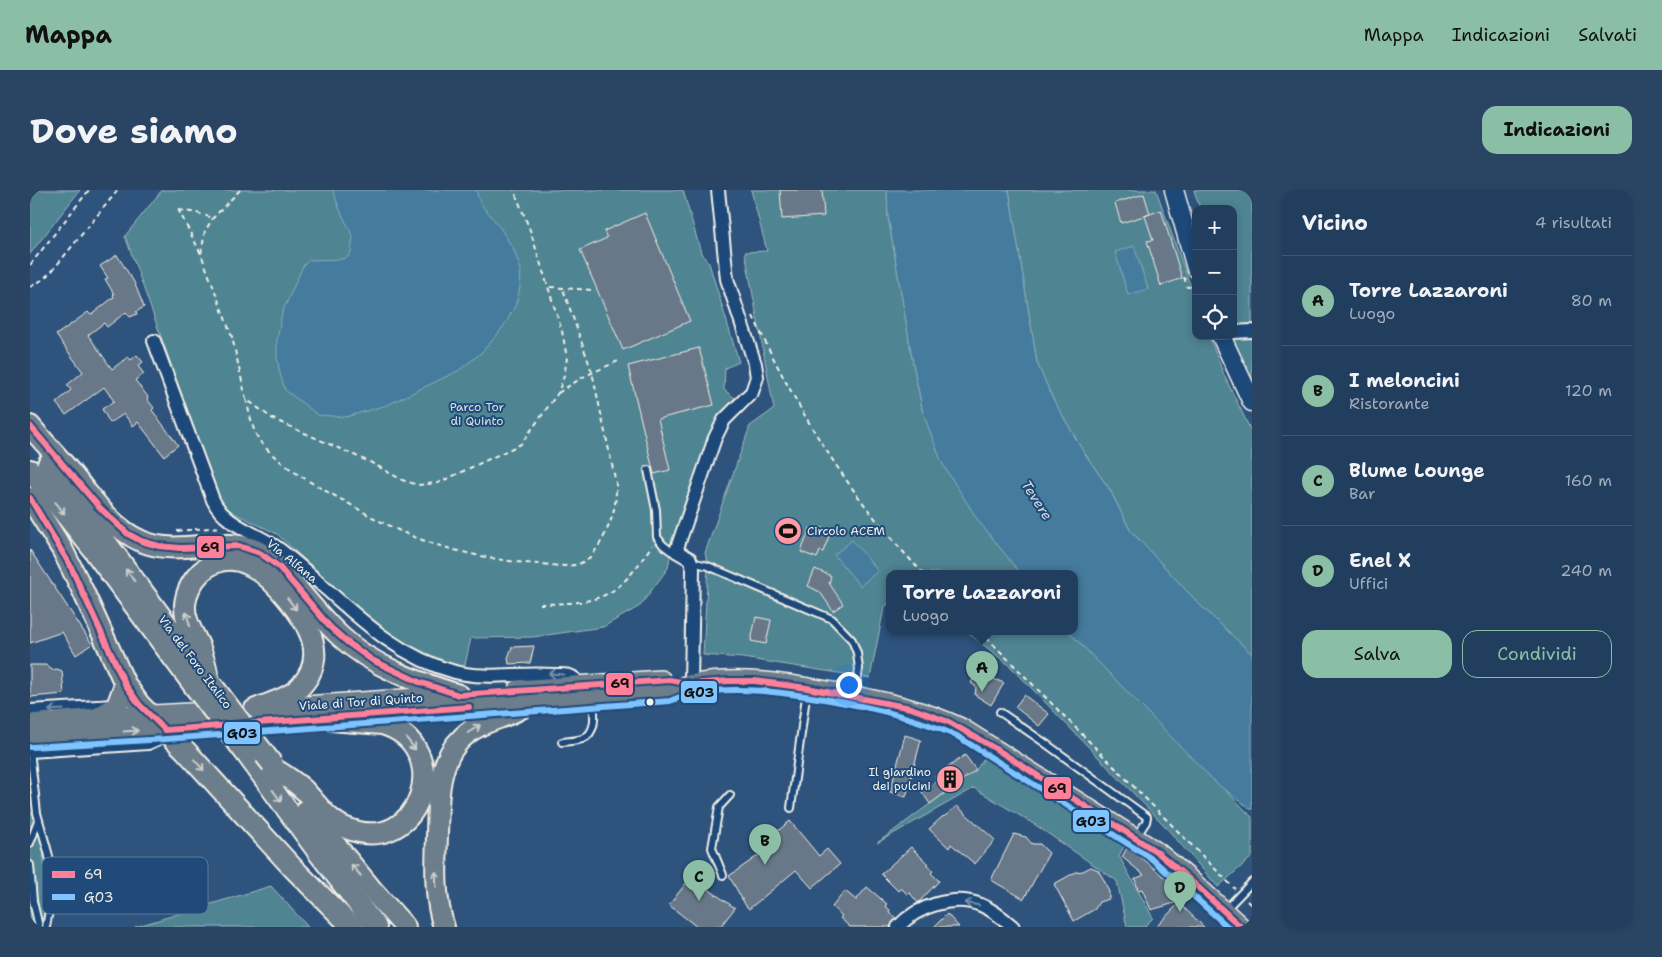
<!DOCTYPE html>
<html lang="it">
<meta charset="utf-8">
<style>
body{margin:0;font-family:"Shantell Sans",sans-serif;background:#2a4564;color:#f1f3f6}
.controls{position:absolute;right:15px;top:15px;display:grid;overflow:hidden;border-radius:10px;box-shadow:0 2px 8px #0003}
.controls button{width:45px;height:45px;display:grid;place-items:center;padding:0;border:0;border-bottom:1px solid #3f5773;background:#223e5e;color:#f1f3f6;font:25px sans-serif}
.you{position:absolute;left:818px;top:494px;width:18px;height:18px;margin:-12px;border:4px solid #fff;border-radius:50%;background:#1a73e8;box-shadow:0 0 0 8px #1a73e833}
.badge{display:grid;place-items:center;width:32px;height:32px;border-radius:50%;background:#8abfa5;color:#111;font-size:16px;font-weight:700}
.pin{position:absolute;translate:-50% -41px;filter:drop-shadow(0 1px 2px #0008)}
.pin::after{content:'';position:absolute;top:26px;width:18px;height:15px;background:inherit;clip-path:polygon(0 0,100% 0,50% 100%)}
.popup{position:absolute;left:856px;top:380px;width:192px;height:65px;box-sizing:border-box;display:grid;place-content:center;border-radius:10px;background:#223e5e;filter:drop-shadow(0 1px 4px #0005);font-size:16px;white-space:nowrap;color:#a2aebc}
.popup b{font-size:19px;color:#f1f3f6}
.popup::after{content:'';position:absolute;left:50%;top:100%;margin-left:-10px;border:10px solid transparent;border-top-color:#223e5e}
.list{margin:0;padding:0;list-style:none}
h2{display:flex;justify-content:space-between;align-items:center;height:65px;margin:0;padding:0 20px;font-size:21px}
h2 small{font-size:16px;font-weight:400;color:#a2aebc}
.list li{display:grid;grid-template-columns:32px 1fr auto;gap:15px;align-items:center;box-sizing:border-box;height:90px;padding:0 20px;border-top:1px solid #3f5773}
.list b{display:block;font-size:19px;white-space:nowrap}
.list p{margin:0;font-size:16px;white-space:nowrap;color:#a2aebc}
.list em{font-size:16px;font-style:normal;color:#a2aebc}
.actions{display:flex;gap:10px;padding:15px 20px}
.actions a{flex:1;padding:11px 0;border:1px solid #8abfa5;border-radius:15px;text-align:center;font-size:18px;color:#8abfa5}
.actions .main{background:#8abfa5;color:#111}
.icon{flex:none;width:28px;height:28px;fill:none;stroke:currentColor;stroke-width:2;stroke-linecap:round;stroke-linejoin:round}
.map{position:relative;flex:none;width:1222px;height:737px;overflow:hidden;border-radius:15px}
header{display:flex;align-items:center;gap:30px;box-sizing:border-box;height:70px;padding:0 25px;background:#8abfa5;color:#111}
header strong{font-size:24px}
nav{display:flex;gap:28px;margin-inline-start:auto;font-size:18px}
.intro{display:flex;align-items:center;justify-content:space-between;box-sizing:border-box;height:120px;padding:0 30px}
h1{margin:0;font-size:35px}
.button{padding:12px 22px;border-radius:15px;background:#8abfa5;color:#111;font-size:18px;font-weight:700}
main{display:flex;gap:30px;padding:0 30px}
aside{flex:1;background:#223e5e;border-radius:15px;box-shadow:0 2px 8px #0003}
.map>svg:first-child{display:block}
</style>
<header>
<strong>Mappa</strong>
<nav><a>Mappa</a><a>Indicazioni</a><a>Salvati</a></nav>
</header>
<div class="intro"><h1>Dove siamo</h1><a class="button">Indicazioni</a></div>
<main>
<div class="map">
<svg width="1222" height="737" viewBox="0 0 1222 737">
<rect width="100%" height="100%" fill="#2e537d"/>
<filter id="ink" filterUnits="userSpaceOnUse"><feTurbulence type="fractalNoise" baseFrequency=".02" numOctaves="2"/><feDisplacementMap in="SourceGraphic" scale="10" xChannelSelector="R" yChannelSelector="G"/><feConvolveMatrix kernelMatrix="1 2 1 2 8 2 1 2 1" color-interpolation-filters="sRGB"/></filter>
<g filter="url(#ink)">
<g fill="#4f8492" stroke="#a2babd">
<polygon points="0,0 50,0 0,64"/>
<polygon points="132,0 653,0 671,63 679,73 709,172 695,178 694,200 705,208 690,225 677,247 667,284 641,361 638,378 610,416 573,437 503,447 441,448 434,479 396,463 367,448 320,412 247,344 200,321 191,314 95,46"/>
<polygon points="721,0 857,0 858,26 883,173 893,223 995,383 860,383 859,413 854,418 840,488 713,468 673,465 678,376 675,363 720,236 744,219 715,62 737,61"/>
<polygon points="979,0 1126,0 1166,111 1166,146 1179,146 1194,185 1222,243 1222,464 1169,414 1100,340 1080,300 1053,261 1023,209 1007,173"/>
<polygon points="1164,0 1222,0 1222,197 1198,148 1203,146 1203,19 1170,19"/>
<polygon points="936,441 1038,441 1222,627 1222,667 1188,697 1133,634 980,476"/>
<polygon points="956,565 1094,656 1089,666 1123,728 1114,737 1097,737 1087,691 1007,636 944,598 847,653 946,580"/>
<polygon points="0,623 11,624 18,737 0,737"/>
<polygon points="241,696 278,737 105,737"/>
</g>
<g fill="#447c9e" stroke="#8aabbc">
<polygon points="303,0 446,0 450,13 469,36 484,60 491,80 490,97 486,114 477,131 467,145 450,164 428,181 357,215 316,227 288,225 255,200 250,184 247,167 247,149 252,123 273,76 279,70 313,69 319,66 321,62 323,47 309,18"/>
<polygon points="857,0 979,0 1007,173 1023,209 1053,261 1080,300 1100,340 1169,414 1222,464 1222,620 1187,594 1038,441 1044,441 1044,383 990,383 947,329 912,273 893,223 883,173 858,26"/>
<polygon points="1104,56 1118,99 1098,105 1085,62"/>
<polygon points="822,350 848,381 830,396 804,365"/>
</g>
<g fill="#687888" stroke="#f4f1e8">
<polygon points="750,0 792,0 794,26 752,29"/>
<polygon points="1114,4 1120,24 1091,33 1085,13"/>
<polygon points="1131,20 1152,88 1131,96 1117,51 1123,50 1115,26"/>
<polygon points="615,23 660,131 593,160 550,60 577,48 574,41"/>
<polygon points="87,65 104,92 114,117 106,122 107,124 100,127 96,122 77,137 74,133 58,145 82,179 98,167 101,170 107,165 113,172 108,176 114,184 105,190 118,207 117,209 124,218 122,220 148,255 134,266 108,232 103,236 94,224 80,233 72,219 84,211 74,197 36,225 26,213 41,200 37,195 53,182 26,145 58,122 61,125 84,107 83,105 84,104 75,89 78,88 70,76"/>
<polygon points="669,158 684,215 628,229 640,280 624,284 598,176"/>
<polygon points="789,337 801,341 793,362 790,361 787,368 771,362 780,338 788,341"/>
<polygon points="0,360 62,454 46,465 32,442 0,453"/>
<polygon points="785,379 801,386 799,393 813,414 803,421 790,402 778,396"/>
<polygon points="726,427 741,430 736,454 721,451"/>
<polygon points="504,456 500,473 479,474 478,468 482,457"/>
<polygon points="0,475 16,475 22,480 27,479 32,481 34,504 0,507"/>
<polygon points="946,482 974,493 961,515 945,505 946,497 941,493"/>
<polygon points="994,505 1019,524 1009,536 985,517"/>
<polygon points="875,545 891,550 876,607 860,602"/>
<polygon points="935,565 946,580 900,614 892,602 907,591 905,587"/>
<polygon points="927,616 965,650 945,674 921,654 919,658 899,639 912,627 915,626"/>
<polygon points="760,631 789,666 797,659 810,674 782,698 766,680 719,719 716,716 699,686 742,656 738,649"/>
<polygon points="984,644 996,647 1002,654 1010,654 1019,663 994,709 961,690"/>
<polygon points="881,657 898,674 896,675 903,681 901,683 909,691 888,713 880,703 877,704 871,698 868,701 851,684"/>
<polygon points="1097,658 1117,672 1149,700 1143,707 1148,712 1121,720 1112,699 1108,700 1105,689 1114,685 1092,667"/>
<polygon points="1061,677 1068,680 1074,690 1079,702 1079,709 1069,712 1065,719 1044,731 1024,694 1046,682 1053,681"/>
<polygon points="661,687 705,718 690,737 667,737 639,715"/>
<polygon points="837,697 857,714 855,716 860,720 859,722 866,728 860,737 820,737 810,728 812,726 802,717 815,701 826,710"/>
<polygon points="1149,713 1174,737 1126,737"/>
<polygon points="917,724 929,737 904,737"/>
</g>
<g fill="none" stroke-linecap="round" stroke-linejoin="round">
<g stroke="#f4f1e8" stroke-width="10">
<g id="service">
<polyline points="618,280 626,320 627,347 633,355 641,361 646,361"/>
<polyline points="662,372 678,376 802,429 822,450 827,463 829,479 825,505"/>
<polyline points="970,522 1015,553 1117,627 1116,632 1106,647"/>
<path d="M532,552C539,551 546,551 552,549C568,543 564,522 563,509"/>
<polyline points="0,560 7,623 18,662 23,684 23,699 16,737"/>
<polyline points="761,618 777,499"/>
<polyline points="0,653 8,631"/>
<polyline points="0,675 3,711 9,737"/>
<polyline points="693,685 682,658 689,617 700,605"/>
<polyline points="1195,720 1222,692"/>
</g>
</g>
<g stroke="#f4f1e8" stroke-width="16">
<g id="minor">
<polyline points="1203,142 1222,141"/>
<path d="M124,151L183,310C194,335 227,343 249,359C306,402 352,463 425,482C457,490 491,482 524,485C530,485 537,484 542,487C546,489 548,492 550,495"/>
<polyline points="661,494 663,379 660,369 646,361 685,248 694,230 722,202 727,187 725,174 697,89 688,0"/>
<polyline points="0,521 84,516"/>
<polyline points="0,561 118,553 127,549 135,540"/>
<path d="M868,737C887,716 924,704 951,715C963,720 974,729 983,737"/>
</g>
</g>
<g stroke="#f4f1e8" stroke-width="21">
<g id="secondary">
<polyline points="1144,0 1166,78"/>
<polyline points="1191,146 1222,212"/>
</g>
</g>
<g stroke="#f4f1e8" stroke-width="22">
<g id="primary">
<polyline points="488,500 631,490"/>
<polyline points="232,519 416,506"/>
<polyline points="0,534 68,528 197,521"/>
<path d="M0,548L135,540L639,502C647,499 655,495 664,494C711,486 757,494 803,502C848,510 891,519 931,538L1127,662L1158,688L1211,737"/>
</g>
</g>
<g stroke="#f4f1e8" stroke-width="24">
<g id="trunk">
<path d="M0,236C15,254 31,270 45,288C64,311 82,338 111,351C145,366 183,349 216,357C229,360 239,368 249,377C269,400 287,425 310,446C343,477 387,492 429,505"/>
<polyline points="18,274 170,479"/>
<polyline points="0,280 62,358 165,497"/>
<polyline points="0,308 32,359 53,401 95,494 109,514 155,560 263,678 322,737"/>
<path d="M179,491C177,480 174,469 170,458C164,444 154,431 155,415C156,402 162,391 171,382C203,352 237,383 257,408C279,434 298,466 271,496C259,509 239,513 224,520"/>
<polyline points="68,528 87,516 95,494"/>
<polyline points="218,566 291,666 346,737"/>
<path d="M246,580C256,586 265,592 274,600C287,614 298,631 316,638C392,669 426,555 352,534L287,529"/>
<polyline points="277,620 343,701 375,737"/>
<path d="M414,737C404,707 406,677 407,646C408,614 406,572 432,548C451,529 479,529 499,513"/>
</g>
</g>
<g stroke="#f4f1e8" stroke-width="2" stroke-dasharray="5 4" stroke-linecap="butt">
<polyline points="210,0 183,28 175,41 171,64 202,147 216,209 243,229 344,274 372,290 388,295 408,293 491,254 528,203 534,186 537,168 532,141 500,40 484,0"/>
<polyline points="148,19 171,64"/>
<polyline points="149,20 167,23 183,28"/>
<polyline points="0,75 59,0"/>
<polyline points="1154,87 1157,97 1160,97 1166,111"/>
<polyline points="0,97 12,90 22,81 88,0"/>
<polyline points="520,97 562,100"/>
<path d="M723,126C766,219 821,309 893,383"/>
<polyline points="528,203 553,187 588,171"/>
<path d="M216,209C220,224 222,243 233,255C253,277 281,293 307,307C330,320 353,334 377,344C414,360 470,372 510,374C524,375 542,379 555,371C567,364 580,336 583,323C586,313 586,303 586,293L562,182L533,99"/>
<polyline points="147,341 190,337"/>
<path d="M510,414C572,413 587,409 622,355"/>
<polyline points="950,441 1205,699"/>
<polyline points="1217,711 1222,716"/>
</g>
<use href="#service" stroke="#1f4a7a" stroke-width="6"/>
<use href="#minor" stroke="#1f4a7a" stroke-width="12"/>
<use href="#secondary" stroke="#1f4a7a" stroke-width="18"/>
<use href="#primary" stroke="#6c7d8b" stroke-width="19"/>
<use href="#trunk" stroke="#6c7d8b" stroke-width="20"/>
<g stroke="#f4f1e8" stroke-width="24" stroke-linecap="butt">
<g id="trunk-bridge">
<polyline points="182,495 242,574"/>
<polyline points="165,497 218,566"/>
</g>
</g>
<use href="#trunk-bridge" stroke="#6c7d8b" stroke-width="20"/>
<g stroke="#1f4a7a" stroke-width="10">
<g id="bus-1">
<polyline points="0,236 69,317 98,344 111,351 129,356 150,358 209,356 230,363 249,377 300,437 317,452 342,470 389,492 429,505 640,490 661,494 698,491 725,491 777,498 881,518 919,532 966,559 1127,662 1158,688 1211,737"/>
<polyline points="0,308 40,375 95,494 109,514 135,540"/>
<polyline points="135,540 439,517"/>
</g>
</g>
<g stroke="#1f4a7a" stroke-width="10">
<path id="bus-2" d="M1,557L136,549L640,511C648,508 656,504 665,503C709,496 751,502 794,509C840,517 884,527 927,546L1122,669L1198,737"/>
</g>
<use href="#bus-1" stroke="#ff8098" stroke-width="6"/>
<use href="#bus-2" stroke="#80c4ff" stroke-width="6"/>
</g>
<defs><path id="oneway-shaft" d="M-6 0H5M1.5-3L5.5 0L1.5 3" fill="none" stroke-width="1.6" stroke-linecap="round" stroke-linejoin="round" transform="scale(1.25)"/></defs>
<g stroke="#cbcecc">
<use href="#oneway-shaft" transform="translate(30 318) rotate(52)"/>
<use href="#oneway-shaft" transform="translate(100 385) rotate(-127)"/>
<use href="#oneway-shaft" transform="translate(262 414) rotate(52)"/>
<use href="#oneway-shaft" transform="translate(158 429) rotate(-107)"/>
<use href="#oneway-shaft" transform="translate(444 539) rotate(-32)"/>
<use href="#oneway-shaft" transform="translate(101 541) rotate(-4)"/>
<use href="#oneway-shaft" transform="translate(381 554) rotate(52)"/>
<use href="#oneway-shaft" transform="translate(169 575) rotate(48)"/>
<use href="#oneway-shaft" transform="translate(247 606) rotate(54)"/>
<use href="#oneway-shaft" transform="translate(326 680) rotate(-130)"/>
<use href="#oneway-shaft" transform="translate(406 689) rotate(-92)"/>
</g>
<g stroke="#748da6">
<use href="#oneway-shaft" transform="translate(526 484) rotate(-176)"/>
<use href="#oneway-shaft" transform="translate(26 520) rotate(177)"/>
<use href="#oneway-shaft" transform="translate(942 714) rotate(-169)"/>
</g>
</g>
<defs>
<g id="stadium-disc" transform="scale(1.4375)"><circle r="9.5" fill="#ff9aa2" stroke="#1f4a7a"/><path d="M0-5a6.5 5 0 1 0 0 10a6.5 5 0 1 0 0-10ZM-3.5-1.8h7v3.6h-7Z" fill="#111"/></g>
<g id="building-disc" transform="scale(1.4375)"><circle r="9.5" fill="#ff9aa2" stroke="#1f4a7a"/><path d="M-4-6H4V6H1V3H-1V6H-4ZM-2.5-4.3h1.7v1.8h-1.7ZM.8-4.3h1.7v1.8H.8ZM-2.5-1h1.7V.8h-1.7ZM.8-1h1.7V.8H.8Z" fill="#111"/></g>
</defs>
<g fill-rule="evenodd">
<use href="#stadium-disc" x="758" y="341"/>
<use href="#building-disc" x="920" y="589"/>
</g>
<circle fill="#f4f1e8" stroke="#1f4a7a" stroke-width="2" cx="620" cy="512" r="4.5"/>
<g text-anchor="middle" stroke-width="4" stroke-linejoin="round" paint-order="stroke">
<g font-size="12" fill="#dbe1db" stroke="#1f4a7a">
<text x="447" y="221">Parco Tor<tspan x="447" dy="14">di Quinto</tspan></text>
</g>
<g font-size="12" fill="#f4f1e8" stroke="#1f4a7a" text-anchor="start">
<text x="777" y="345">Circolo ACEM</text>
<text x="901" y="586" text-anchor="end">Il giardino<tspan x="901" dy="14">dei pulcini</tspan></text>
</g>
<g font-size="12" fill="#f4f1e8" stroke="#1f4a7a">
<text transform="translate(262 371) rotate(39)" y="4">Via Alfana</text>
<text transform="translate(165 472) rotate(53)" y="4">Via del Foro Italico</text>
<text transform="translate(331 512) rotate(-4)" y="4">Viale di Tor di Quinto</text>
</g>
<g font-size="14" font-style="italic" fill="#dadfdd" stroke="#1f4a7a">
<text transform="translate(1007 310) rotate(57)" y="5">Tevere</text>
</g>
</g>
<rect x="12" y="667" width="166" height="57" rx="8" fill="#1f4a7a" stroke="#5f7c9b" stroke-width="1"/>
<rect x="22" y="681" width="23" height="7" fill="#ff8098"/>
<rect x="22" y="704" width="23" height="6" fill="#80c4ff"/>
<g font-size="14" fill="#f4f1e8">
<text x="54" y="689">69</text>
<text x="54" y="712">G03</text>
</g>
<g stroke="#1f4a7a" stroke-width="2">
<rect x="166" y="345" width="29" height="24" rx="5" fill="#ff8098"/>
<rect x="575" y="482" width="29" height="24" rx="5" fill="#ff8098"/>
<rect x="650" y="490" width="38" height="24" rx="5" fill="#80c4ff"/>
<rect x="193" y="531" width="38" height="24" rx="5" fill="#80c4ff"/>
<rect x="1013" y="586" width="29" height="24" rx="5" fill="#ff8098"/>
<rect x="1042" y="619" width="38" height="24" rx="5" fill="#80c4ff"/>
</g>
<g font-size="14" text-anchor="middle" font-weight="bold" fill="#111">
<text x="180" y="362">69</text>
<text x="590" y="498">69</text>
<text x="669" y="507">G03</text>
<text x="212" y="548">G03</text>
<text x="1027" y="603">69</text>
<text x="1061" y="636">G03</text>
</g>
</svg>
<div class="controls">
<button>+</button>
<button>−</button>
<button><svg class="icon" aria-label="locate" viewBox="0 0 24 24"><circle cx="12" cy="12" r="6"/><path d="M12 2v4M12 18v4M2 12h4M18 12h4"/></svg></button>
</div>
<div class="you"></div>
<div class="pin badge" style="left:952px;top:502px">A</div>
<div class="popup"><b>Torre Lazzaroni</b>Luogo</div>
<div class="pin badge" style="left:735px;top:675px">B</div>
<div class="pin badge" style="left:669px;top:711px">C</div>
<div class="pin badge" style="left:1150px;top:722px">D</div>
</div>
<aside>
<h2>Vicino<small>4 risultati</small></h2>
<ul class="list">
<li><span class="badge">A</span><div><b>Torre Lazzaroni</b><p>Luogo</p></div><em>80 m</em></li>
<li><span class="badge">B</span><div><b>I meloncini</b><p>Ristorante</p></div><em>120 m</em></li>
<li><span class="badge">C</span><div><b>Blume Lounge</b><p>Bar</p></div><em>160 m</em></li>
<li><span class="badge">D</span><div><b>Enel X</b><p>Uffici</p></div><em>240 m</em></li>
</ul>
<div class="actions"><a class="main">Salva</a><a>Condividi</a></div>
</aside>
</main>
